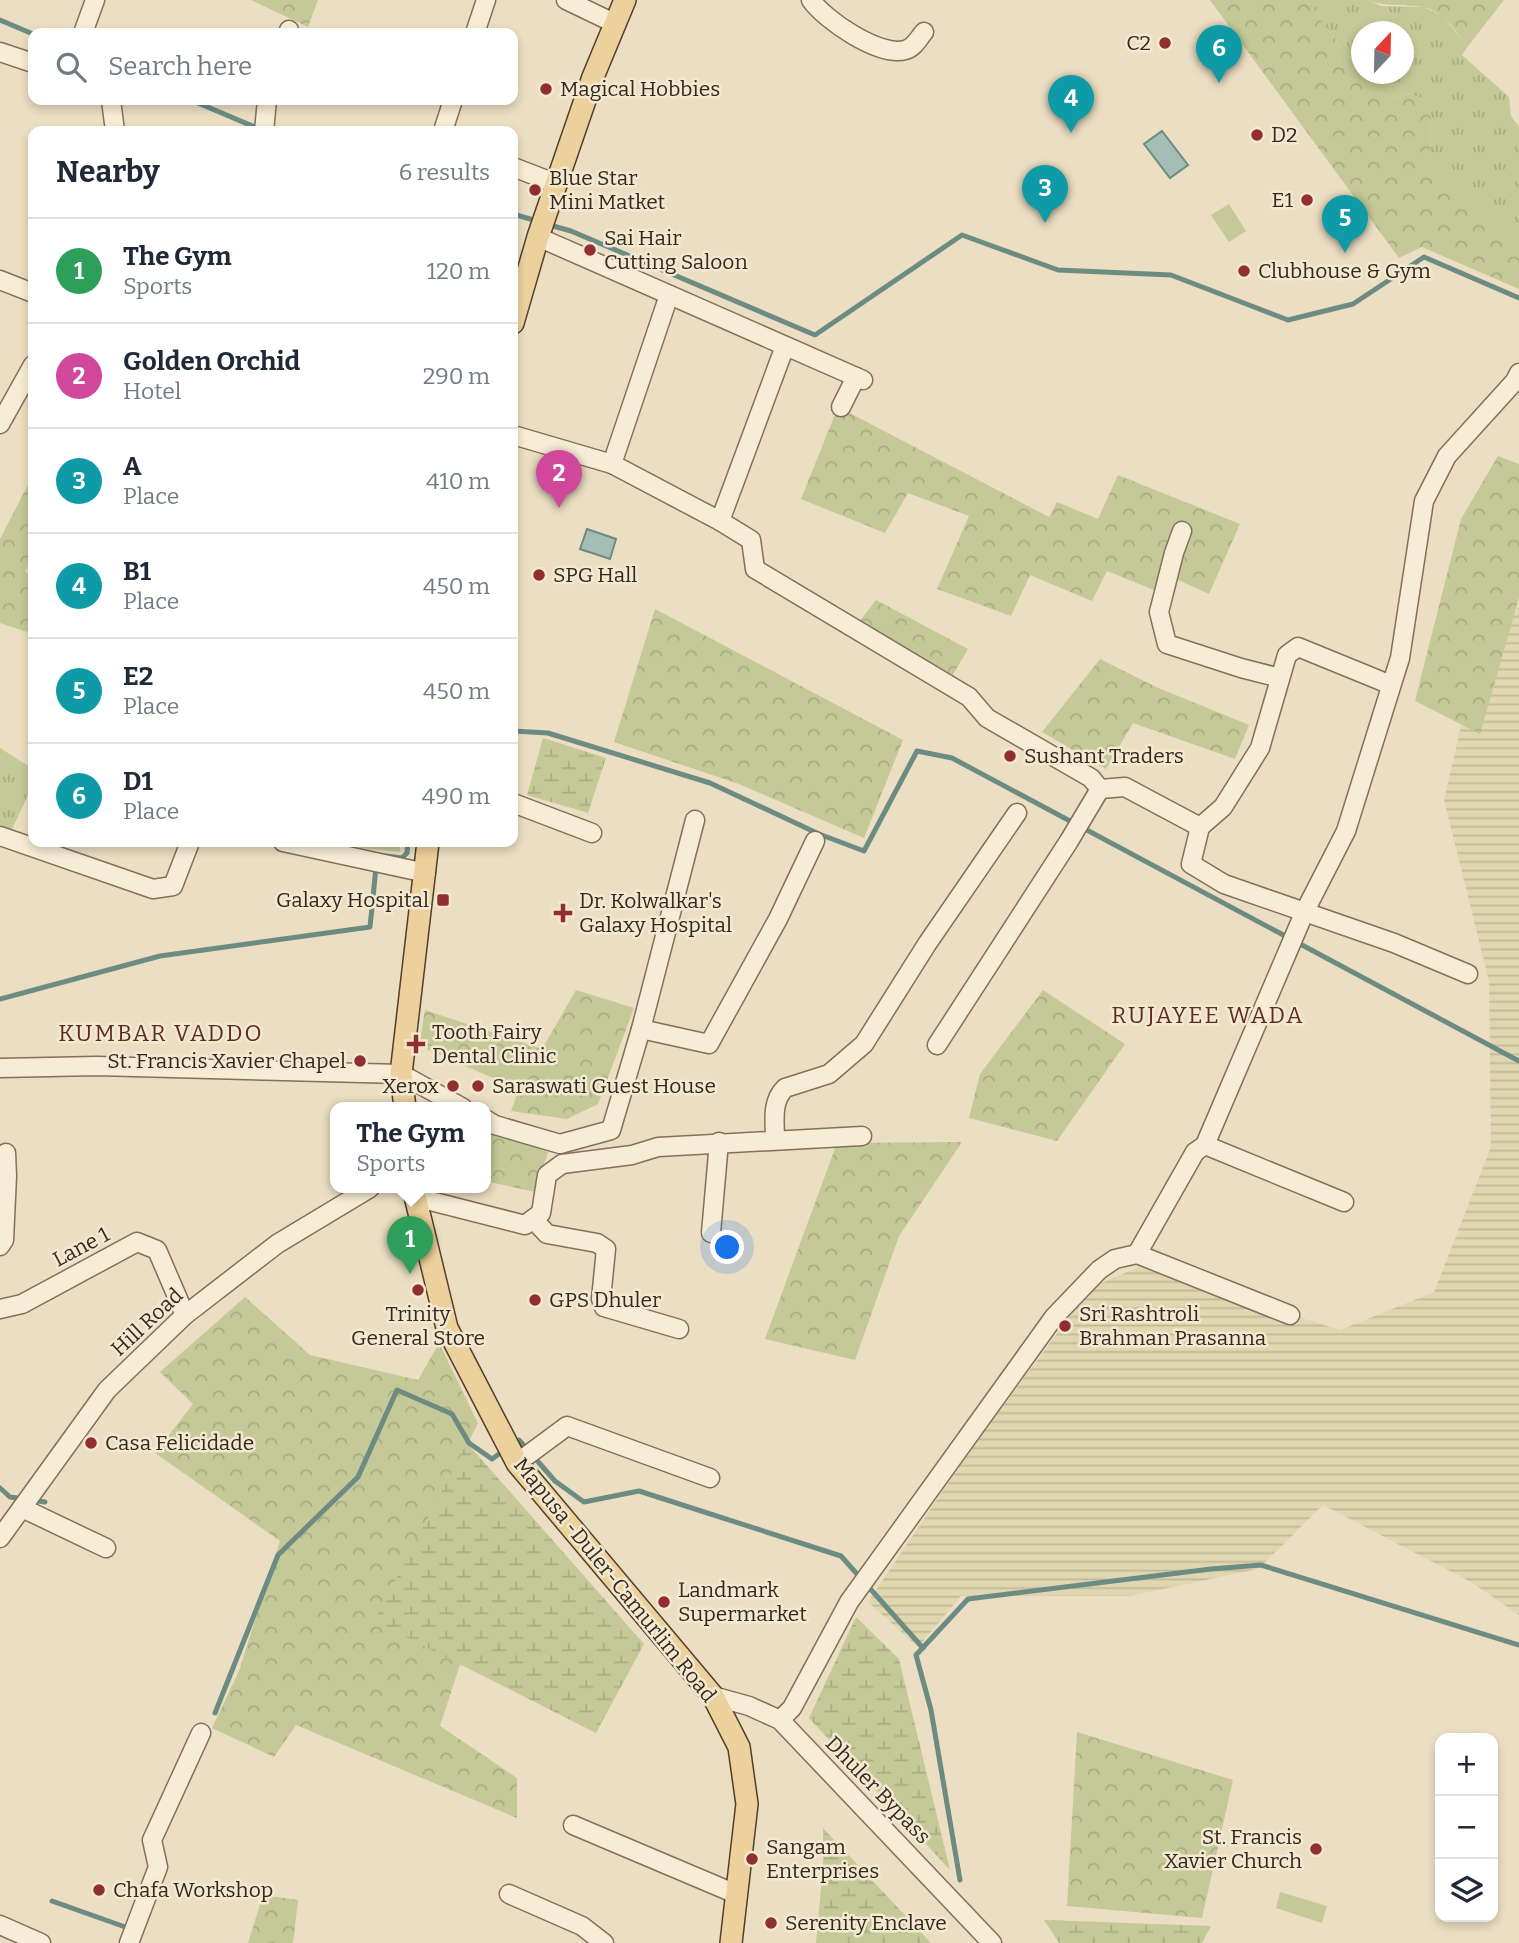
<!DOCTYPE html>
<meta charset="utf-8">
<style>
body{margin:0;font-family:Bitter,serif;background:#f2f2f3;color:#1f2937}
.controls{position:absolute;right:21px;bottom:21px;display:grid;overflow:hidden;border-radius:14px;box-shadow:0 4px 10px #0003}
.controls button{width:63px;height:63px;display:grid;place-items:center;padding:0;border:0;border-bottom:2px solid #e0e1e3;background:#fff;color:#1f2937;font:35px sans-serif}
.compass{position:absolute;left:1351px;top:21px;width:63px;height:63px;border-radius:50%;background:#fff;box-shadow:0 4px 10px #0003;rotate:22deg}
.you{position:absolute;left:728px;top:1248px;width:24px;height:24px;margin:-18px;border:5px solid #fff;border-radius:50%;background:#1a73e8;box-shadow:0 0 0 10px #1a73e833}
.badge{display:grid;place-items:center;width:46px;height:46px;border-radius:50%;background:#0f766e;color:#fff;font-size:23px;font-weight:700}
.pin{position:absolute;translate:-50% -58px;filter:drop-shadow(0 2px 4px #0008)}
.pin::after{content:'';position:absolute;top:37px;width:24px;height:21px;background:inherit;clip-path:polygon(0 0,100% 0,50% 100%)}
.popup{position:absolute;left:330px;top:1102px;width:161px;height:91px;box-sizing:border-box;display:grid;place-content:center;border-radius:14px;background:#fff;filter:drop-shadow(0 2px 5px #0005);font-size:23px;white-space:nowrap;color:#747a83}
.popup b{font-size:26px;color:#1f2937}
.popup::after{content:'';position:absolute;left:50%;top:100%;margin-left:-14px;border:14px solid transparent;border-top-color:#fff}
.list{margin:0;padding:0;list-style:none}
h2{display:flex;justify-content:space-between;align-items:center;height:91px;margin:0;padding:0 28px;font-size:30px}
h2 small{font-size:23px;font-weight:400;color:#747a83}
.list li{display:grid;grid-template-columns:46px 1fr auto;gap:21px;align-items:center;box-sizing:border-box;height:105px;padding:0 28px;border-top:2px solid #e0e1e3}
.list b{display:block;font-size:26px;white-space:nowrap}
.list p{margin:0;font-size:23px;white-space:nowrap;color:#747a83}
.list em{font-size:23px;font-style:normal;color:#747a83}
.icon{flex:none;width:38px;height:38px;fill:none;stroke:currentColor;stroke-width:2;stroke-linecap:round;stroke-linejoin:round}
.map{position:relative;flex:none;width:1519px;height:1943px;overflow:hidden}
.search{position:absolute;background:#fff;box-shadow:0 4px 10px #0003;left:28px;top:28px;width:490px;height:77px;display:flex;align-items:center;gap:18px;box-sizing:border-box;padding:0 24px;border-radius:14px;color:#747a83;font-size:26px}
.panel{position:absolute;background:#fff;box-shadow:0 4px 10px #0003;left:28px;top:126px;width:490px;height:721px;border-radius:14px}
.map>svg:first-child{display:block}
</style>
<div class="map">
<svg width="1519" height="1943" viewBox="0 0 1519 1943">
<defs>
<pattern id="farmland-rules" width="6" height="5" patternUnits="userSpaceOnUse" patternTransform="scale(1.75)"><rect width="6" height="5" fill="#e0d7b0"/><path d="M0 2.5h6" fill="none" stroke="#c1b997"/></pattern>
<pattern id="grass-tufts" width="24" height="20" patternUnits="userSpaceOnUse" patternTransform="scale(1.75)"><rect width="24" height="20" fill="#c4c997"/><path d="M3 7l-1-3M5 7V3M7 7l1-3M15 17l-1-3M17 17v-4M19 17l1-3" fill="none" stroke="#a9ad82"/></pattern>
<pattern id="forest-crowns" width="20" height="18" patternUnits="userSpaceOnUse" patternTransform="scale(1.75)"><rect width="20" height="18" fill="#c4c997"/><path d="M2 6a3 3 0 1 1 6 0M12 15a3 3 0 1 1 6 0" fill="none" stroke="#a9ad82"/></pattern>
<pattern id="wetland-marsh" width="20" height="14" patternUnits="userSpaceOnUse" patternTransform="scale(1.75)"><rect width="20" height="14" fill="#c4c997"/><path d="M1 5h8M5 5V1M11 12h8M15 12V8" fill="none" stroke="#a9ad82"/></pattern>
</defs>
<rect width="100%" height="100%" fill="#ebdec2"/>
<polygon fill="url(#farmland-rules)" points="1519,606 1519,1615 1471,1582 1323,1505 1258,1569 1130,1596 961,1596 918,1647 868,1602 978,1439 1092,1287 1139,1267 1340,1330 1434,1292 1491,1147 1489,981 1444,800 1468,696"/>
<g fill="url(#grass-tufts)" fill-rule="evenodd">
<path d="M1306,0H1368L1381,6L1424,7L1442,16L1468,46L1462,55L1509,97L1511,116L1519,127V238L1484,216L1430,164L1431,102L1411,94L1391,98L1375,92ZM1362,32H1404V74H1362Z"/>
<polygon points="0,748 33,769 33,785 12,829 0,825"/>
</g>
<g fill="url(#forest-crowns)">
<polygon points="251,0 318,0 308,27"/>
<polygon points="1210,0 1306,0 1375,92 1391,98 1411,94 1431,102 1430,164 1484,216 1519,238 1519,289 1422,247 1399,258"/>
<path d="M1368,0H1504L1468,46C1456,32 1443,11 1423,7C1404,3 1387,8 1368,0Z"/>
<polygon points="838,407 1049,517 1057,502 1098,519 1118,475 1240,524 1209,594 1172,577 1164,594 1107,571 1092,601 1030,575 1011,616 937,589 969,516 908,493 885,533 801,499"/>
<polygon points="1498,456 1519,464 1519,598 1480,734 1415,701 1461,519"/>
<polygon points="33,475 33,555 25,572 33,576 33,678 28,677 33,634 0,623 0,539"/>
<polygon points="876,600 968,649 951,678 859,622"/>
<polygon points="655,609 903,740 864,838 739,784 614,742"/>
<polygon points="1100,659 1156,687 1249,725 1235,759 1133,723 1106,769 1042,732"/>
<polygon points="576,990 634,1008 598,1104 567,1119 511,1111 519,1089 419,1046 425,1010 542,1049"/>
<polygon points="1043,990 1125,1044 1057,1141 969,1118 980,1074"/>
<polygon points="485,1129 548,1152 535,1192 485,1181"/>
<polygon points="962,1142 899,1236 855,1360 765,1339 837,1143"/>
<polygon points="245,1297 310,1355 418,1380 439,1343 478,1423 387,1607 467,1643 440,1726 517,1778 517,1818 296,1725 274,1757 212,1728 239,1671 280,1541 155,1453 193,1404 160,1372"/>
<polygon points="1077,1732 1233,1780 1202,1918 1067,1906"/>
<polygon points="263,1895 298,1900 293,1943 248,1943"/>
</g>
<g fill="url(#wetland-marsh)">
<polygon points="543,738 606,758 588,813 527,795"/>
<polygon points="467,1443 644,1644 596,1733 374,1621"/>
<polygon points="856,1617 899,1659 950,1870 809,1718"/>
<polygon points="823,1828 931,1943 816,1943 823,1867"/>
<polygon points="1044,1920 1211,1926 1202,1943 1059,1943"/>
</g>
<g fill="#c4c997">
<polygon points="1229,204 1246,231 1229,242 1211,215"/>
<polygon points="361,842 400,842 400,852 360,848"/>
<polygon points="1280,1892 1327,1906 1322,1923 1276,1908"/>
</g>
<g fill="#a4beb6" stroke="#6c8c83" stroke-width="2">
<polygon points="1162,131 1188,165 1170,178 1144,144"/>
<polygon points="587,529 616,539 610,559 580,549"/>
</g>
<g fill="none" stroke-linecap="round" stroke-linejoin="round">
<g stroke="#6c8c83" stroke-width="5">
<polyline points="0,20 33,34"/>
<polyline points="191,100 262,130"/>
<polyline points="513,214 537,221"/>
<polyline points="546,224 571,231 815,335 962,235 1058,270 1171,275 1288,320 1353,304 1424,257 1519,298"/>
<polyline points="513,731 548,733 710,783 819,834 864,851 917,751 952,758 1519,1061"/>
<polyline points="386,856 402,858 407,853 408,842"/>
<polyline points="0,999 160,956 370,927 376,867"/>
<polyline points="514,1443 519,1440 555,1481 584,1502 639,1491 841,1556 923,1648"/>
<polyline points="0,1488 10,1497 45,1502"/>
<polyline points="215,1713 278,1555 358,1477 397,1390 452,1414 469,1443 492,1459 506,1449"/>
<polyline points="960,1880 931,1710 916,1655 968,1599 1211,1569 1261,1565 1519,1645"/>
<polyline points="52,1901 128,1928 129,1925"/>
</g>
<g stroke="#846f5a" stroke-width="21">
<g id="minor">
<polyline points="566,0 616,24"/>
<path d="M811,0C825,20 879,57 905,50C914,48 918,39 924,32"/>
<polyline points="83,33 95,0"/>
<polyline points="288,33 289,30"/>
<polyline points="475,33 486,0"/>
<polyline points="0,52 33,63"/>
<polyline points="111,100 115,131"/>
<polyline points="264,131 267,100"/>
<polyline points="443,131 453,100"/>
<polyline points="513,167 557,184"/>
<polyline points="538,237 863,380"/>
<polyline points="0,280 33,293"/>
<polyline points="841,407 856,377"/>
<polyline points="0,424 33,365"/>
<polyline points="513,435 612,464 720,521 751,540 755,569 969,697 987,718 1091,778 1100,789"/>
<polyline points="612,464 669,295"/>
<polyline points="720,521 785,346"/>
<polyline points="1182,531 1174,553 1159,612 1167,644 1241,668 1280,678"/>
<polyline points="1100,789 1125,787 1200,827 1223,807 1260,748 1287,655 1298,647 1391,685"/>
<polyline points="513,803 592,833"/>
<polyline points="1200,827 1191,864 1224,884 1394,943 1468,974"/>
<polyline points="0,836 153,889 173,886 190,842"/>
<polyline points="283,842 426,873"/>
<polyline points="641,1029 709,1044 778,919 815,841"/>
<polyline points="937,1045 1069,841 1100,789"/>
<polyline points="0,1068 97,1066 401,1074 463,1108"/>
<polyline points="485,1119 495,1125 560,1144 611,1130 641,1029 695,820"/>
<path d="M775,1139C775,1121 771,1102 785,1088L829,1074L864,1044L927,944L1017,813"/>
<polyline points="1205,1145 1344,1202"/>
<polyline points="415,1197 525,1225 541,1213 547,1175 562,1164 632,1155 658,1147 862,1136"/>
<polyline points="533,1219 547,1234 597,1243 606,1249 601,1299 604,1307 679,1329"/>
<polyline points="711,1233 719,1142"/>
<polyline points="0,1246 4,1240 7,1176 6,1153"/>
<polyline points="1137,1254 1290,1315"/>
<polyline points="0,1309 22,1304 137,1242 157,1250 185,1315"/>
<polyline points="517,1463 567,1426 710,1478"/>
<polyline points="22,1508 106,1548"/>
<polyline points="0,1538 107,1390 185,1315 277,1244 370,1188"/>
<polyline points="713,1696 749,1706 780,1720 992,1943"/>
<polyline points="780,1720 792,1708 849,1602 1054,1317 1099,1270 1115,1259 1137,1254 1195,1152 1205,1145 1305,911 1346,831 1400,658 1424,501 1447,456 1515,381 1519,373"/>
<polyline points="573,1825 736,1894"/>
<polyline points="509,1894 582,1926 604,1943"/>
<polyline points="0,1925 41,1943"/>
<polyline points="129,1943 158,1867 152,1840 201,1733"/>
</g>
</g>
<g stroke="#523e2e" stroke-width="24">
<g id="major">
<polyline points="513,323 538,237 593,77 625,0"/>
<polyline points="405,1108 401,1074 428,842"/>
<polyline points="413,1188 447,1328 517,1463 713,1696 739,1747 747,1804 731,1943"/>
</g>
</g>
<use href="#minor" stroke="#f7ecd5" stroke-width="18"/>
<use href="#major" stroke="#edd19c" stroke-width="21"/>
</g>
<g fill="#902e31" stroke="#f3e9d1" stroke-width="2.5">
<circle cx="1165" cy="43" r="7"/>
<circle cx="546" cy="89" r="7"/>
<circle cx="1257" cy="135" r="7"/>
<circle cx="535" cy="190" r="7"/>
<circle cx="1307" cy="200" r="7"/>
<circle cx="590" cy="250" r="7"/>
<circle cx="1244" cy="271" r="7"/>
<circle cx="539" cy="575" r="7"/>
<circle cx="1010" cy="756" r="7"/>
<rect x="436" y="893" width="14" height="14" rx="3.5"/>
<path d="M559.5 902.5h7v7h7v7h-7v7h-7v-7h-7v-7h7z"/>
<path d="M412.5 1033.5h7v7h7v7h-7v7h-7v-7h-7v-7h7z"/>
<circle cx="360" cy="1061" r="7"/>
<circle cx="453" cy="1086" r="7"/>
<circle cx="478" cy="1086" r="7"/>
<circle cx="418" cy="1290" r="7"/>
<circle cx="535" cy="1300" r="7"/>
<circle cx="1065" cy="1326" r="7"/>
<circle cx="91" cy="1443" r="7"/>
<circle cx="664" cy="1602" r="7"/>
<circle cx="1316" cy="1849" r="7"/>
<circle cx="752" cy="1859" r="7"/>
<circle cx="99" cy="1890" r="7"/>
<circle cx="771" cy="1923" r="7"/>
</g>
<g text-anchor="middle" stroke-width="5" stroke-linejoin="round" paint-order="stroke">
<g font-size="21" fill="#35281e" stroke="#f3e9d1" text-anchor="start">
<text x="1151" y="50" text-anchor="end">C2</text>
<text x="560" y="96">Magical Hobbies</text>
<text x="1271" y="142">D2</text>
<text x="549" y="185">Blue Star<tspan x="549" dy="24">Mini Matket</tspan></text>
<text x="1293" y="207" text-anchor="end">E1</text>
<text x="604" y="245">Sai Hair<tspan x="604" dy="24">Cutting Saloon</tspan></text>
<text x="1258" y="278">Clubhouse &amp; Gym</text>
<text x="553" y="582">SPG Hall</text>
<text x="1024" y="763">Sushant Traders</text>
<text x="429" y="907" text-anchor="end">Galaxy Hospital</text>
<text x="579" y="908">Dr. Kolwalkar's<tspan x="579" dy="24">Galaxy Hospital</tspan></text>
<text x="432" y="1039">Tooth Fairy<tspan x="432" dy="24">Dental Clinic</tspan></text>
<text x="346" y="1068" text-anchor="end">St. Francis Xavier Chapel</text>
<text x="439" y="1093" text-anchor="end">Xerox</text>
<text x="492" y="1093">Saraswati Guest House</text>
<text x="549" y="1307">GPS Dhuler</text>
<text x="418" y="1321" text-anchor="middle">Trinity<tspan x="418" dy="24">General Store</tspan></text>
<text x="1079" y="1321">Sri Rashtroli<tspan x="1079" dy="24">Brahman Prasanna</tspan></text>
<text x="105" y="1450">Casa Felicidade</text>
<text x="678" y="1597">Landmark<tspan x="678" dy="24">Supermarket</tspan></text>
<text x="1302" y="1844" text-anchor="end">St. Francis<tspan x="1302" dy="24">Xavier Church</tspan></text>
<text x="766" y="1854">Sangam<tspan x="766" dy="24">Enterprises</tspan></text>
<text x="113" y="1897">Chafa Workshop</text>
<text x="785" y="1930">Serenity Enclave</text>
</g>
<g font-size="21" fill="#35281e" stroke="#f3e9d1">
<text transform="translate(81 1247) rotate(-28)" y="7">Lane 1</text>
<text transform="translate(147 1322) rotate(-43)" y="7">Hill Road</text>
<text transform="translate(615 1580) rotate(51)" y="7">Mapusa -Duler-Camurlim Road</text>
<text transform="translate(878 1790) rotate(46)" y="7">Dhuler Bypass</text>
</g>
<g font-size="23" letter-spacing="2" fill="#5f2b20" stroke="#f3e9d1">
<text x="1208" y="1023">RUJAYEE WADA</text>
<text x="161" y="1041">KUMBAR VADDO</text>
</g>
</g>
</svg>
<div class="controls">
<button>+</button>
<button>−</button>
<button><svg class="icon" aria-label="layers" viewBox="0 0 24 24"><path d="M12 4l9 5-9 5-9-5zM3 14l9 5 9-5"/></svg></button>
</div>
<svg class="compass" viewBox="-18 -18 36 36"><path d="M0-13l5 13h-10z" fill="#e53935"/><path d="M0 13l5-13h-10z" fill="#747a83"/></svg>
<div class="you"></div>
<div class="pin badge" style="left:410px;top:1274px;background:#2e9e5b">1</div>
<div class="popup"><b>The Gym</b>Sports</div>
<div class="pin badge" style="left:559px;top:508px;background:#d1479c">2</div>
<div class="pin badge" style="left:1045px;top:223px;background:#0f9aa8">3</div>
<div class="pin badge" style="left:1071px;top:133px;background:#0f9aa8">4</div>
<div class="pin badge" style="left:1345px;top:253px;background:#0f9aa8">5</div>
<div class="pin badge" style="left:1219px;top:83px;background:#0f9aa8">6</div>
<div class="search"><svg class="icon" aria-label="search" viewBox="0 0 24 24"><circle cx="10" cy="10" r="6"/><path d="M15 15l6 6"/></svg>Search here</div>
<section class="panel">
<h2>Nearby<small>6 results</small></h2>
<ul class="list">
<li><span class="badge" style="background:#2e9e5b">1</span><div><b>The Gym</b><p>Sports</p></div><em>120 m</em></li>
<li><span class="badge" style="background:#d1479c">2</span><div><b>Golden Orchid</b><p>Hotel</p></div><em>290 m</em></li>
<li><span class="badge" style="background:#0f9aa8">3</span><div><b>A</b><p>Place</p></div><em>410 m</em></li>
<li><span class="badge" style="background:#0f9aa8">4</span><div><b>B1</b><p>Place</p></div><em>450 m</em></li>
<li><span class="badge" style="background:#0f9aa8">5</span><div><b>E2</b><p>Place</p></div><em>450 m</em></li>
<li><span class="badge" style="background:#0f9aa8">6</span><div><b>D1</b><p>Place</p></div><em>490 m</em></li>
</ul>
</section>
</div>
